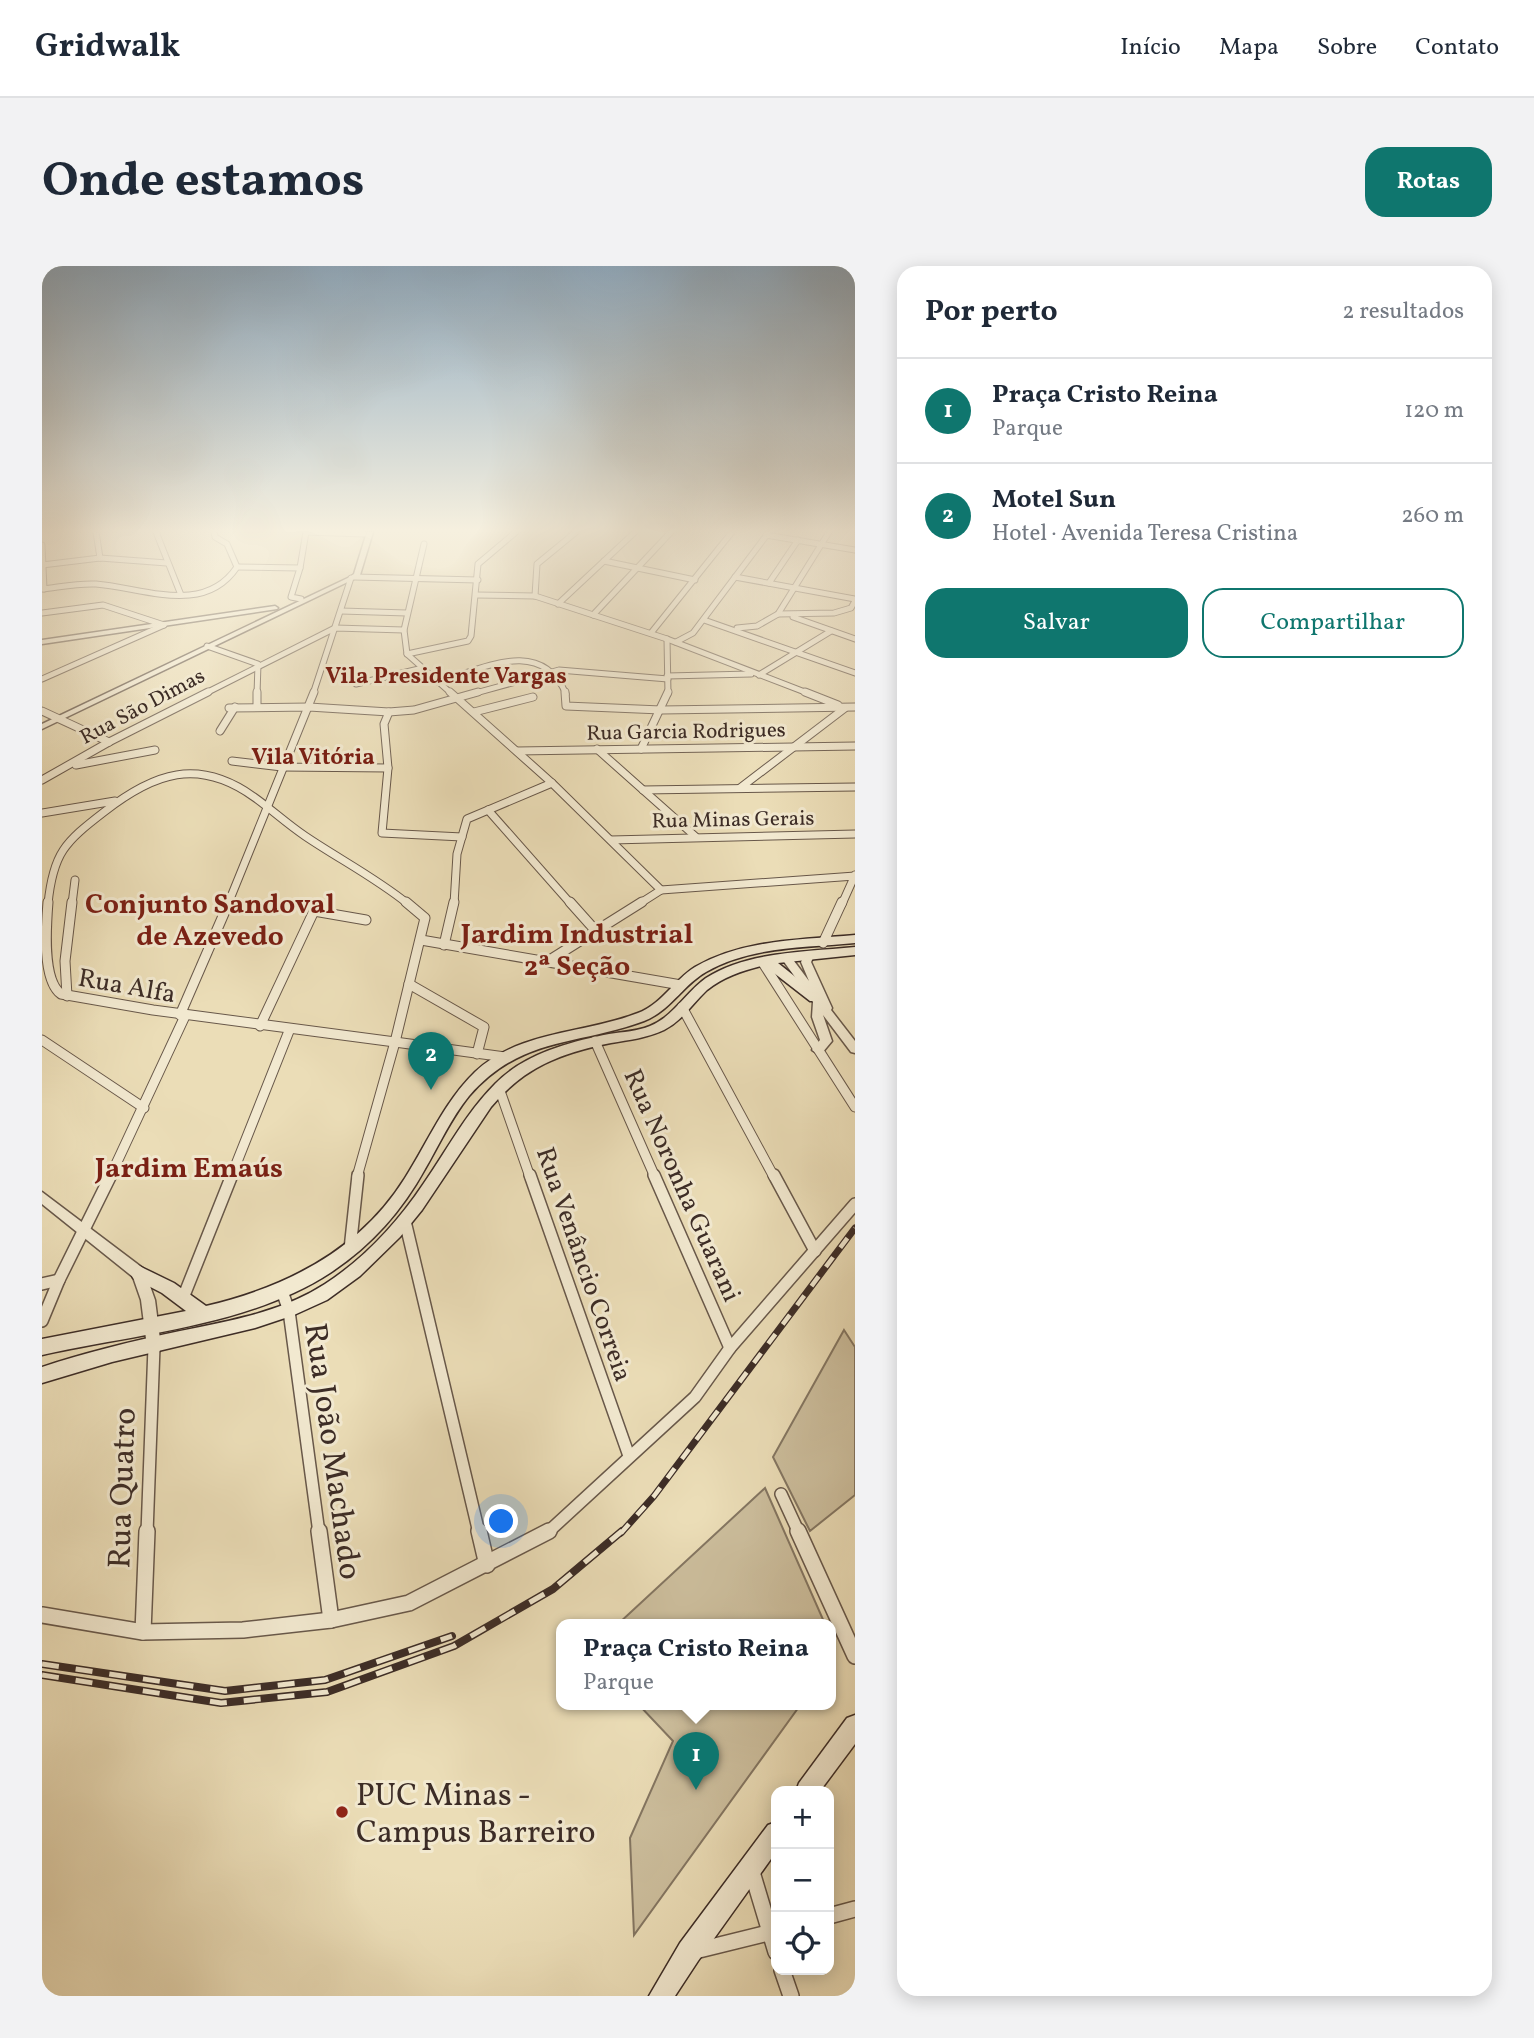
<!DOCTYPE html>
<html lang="pt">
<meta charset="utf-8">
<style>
body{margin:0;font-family:Vollkorn,serif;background:#f2f2f3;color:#1f2937}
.controls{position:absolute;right:21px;bottom:21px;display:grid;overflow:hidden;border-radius:14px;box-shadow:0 4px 18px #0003}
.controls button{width:63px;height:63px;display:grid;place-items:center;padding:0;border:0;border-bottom:2px solid #e0e1e3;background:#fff;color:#1f2937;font:35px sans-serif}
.you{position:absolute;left:460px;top:1256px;width:24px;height:24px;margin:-18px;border:5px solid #fff;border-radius:50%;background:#1a73e8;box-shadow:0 0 0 10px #1a73e833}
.badge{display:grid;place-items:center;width:46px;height:46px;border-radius:50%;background:#0f766e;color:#fff;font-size:23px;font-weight:700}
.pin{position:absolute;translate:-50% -58px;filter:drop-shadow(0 2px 4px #0008)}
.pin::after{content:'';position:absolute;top:37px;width:24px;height:21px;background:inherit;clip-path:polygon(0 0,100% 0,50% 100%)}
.popup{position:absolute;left:514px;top:1353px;width:280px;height:91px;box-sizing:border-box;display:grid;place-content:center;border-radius:14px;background:#fff;filter:drop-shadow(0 2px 5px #0005);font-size:23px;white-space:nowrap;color:#747a83}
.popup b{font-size:26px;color:#1f2937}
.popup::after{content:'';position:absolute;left:50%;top:100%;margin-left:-14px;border:14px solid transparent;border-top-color:#fff}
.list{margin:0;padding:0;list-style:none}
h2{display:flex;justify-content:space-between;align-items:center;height:91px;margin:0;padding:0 28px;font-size:30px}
h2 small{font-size:23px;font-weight:400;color:#747a83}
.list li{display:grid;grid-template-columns:46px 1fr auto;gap:21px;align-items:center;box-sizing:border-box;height:105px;padding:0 28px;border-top:2px solid #e0e1e3}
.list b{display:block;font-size:26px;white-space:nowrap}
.list p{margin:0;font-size:23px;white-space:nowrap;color:#747a83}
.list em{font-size:23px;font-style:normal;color:#747a83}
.actions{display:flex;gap:14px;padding:21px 28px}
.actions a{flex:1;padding:16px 0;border:2px solid #0f766e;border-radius:21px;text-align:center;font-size:24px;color:#0f766e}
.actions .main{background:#0f766e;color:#fff}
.icon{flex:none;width:38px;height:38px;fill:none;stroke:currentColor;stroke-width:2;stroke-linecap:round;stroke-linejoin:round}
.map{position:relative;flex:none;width:813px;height:1730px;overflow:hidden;border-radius:21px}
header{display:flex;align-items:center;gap:42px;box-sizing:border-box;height:98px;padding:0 35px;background:#fff;border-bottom:2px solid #e0e1e3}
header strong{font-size:33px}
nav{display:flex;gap:38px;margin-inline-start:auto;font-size:24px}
.intro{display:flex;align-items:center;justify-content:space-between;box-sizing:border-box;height:168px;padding:0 42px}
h1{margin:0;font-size:49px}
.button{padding:18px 32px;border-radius:21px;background:#0f766e;color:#fff;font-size:24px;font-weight:700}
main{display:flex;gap:42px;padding:0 42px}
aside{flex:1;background:#fff;border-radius:21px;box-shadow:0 4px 18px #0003}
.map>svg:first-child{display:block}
</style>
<header>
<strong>Gridwalk</strong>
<nav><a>Início</a><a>Mapa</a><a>Sobre</a><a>Contato</a></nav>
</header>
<div class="intro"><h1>Onde estamos</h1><a class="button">Rotas</a></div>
<main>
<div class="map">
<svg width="813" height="1730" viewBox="0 0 813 1730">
<rect width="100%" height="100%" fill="#ebddb7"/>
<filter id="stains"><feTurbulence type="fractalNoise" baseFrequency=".00286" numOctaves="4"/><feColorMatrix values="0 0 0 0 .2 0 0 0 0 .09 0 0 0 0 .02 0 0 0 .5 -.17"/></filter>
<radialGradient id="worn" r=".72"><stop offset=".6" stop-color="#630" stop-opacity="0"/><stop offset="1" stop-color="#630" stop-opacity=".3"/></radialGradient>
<g fill="#cdbf9e" stroke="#847662" stroke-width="2">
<polygon points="802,1064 813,1081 813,1229 768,1265 731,1191"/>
<polygon points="723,1222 783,1358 576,1358"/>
<polygon points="596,1438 759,1438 592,1669 588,1572 631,1475"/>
</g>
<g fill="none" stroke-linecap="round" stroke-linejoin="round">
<g stroke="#68584a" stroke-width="7">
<g id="minor-far4">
<polyline points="54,266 58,292"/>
<polyline points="114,266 139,329"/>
<polyline points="264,266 322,268"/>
<polyline points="724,269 813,284"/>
<polyline points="382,278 362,364 365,388 410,428"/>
<polyline points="0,279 2,323"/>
<polyline points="562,295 653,314"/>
<polyline points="0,299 58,292 125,297"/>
<polyline points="195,301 258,302"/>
<polyline points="312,311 436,314"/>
<polyline points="693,311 813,333"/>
<polyline points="727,317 756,274"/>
<path d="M0,323C18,321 36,317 54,318C102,322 162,350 195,301L185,278L173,271L172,266"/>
<polyline points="434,329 493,330 625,373 768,428"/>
<polyline points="493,330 495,298 534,266"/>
<polyline points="259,333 249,331 258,302 264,266"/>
<polyline points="516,338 593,266"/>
<polyline points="299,345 365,347"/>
<polyline points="0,347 61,339 122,359"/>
<polyline points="736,348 792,347 809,342 813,335"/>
<polyline points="551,349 629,266"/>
<polyline points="751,351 813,373"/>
<polyline points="662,354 813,407"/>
<polyline points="695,362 715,360 736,348 787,266"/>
<polyline points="609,367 690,266"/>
<polyline points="625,373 626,428"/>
<polyline points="634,376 651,367 727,266"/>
<polyline points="165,380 216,398 215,428"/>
<polyline points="365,388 426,375 429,370 436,298 474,266"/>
<polyline points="717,409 789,365"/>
<polyline points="625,410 709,408"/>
<polyline points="0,413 122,359"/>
<path d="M396,416C440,403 499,370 524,428"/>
<polyline points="314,418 381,402"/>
<polyline points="162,428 293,362 362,364"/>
<polyline points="271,428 309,312"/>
<polyline points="430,428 517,404 626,413"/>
</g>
</g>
<g stroke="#68584a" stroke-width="9">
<g id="minor-far3">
<polyline points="408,426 510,517 619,624"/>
<polyline points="523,426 524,440 619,444 813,441"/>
<polyline points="763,426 796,439"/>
<polyline points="215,440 215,426"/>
<polyline points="187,442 267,441 347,446 372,444 436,426"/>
<polyline points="0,445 67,476"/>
<polyline points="347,446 342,458 346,502 340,567 420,571"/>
<polyline points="432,446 491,431"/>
<polyline points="178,465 193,441"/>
<polyline points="555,483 654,571"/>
<polyline points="599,483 626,426"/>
<polyline points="475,485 813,480"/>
<polyline points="190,495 240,501 346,502"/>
<polyline points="34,499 113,484"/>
<polyline points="0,514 67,476 166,426"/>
<polyline points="698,522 803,442"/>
<polyline points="601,524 813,521"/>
<polyline points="446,544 529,638"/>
<polyline points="0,547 73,535"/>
<polyline points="569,574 813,568"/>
<path d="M6,638C11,587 23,576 62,546C112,507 156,491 212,531C229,543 245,558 263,570C297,593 334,612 366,638"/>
<polyline points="30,638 33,614"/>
<polyline points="186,638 272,426"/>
<polyline points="412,638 415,588 425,553 510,517"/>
<polyline points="597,638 619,624 813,610"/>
<polyline points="800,638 813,609"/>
</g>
</g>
<g stroke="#68584a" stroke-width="11">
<g id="minor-far2">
<path d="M6,636C4,661 0,714 19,728L111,744L353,776"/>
<polyline points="528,636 553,664"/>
<polyline points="379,674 639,719"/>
<polyline points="781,677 800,636"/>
<polyline points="402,679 412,636"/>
<polyline points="506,695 600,636"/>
<polyline points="721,697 813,841"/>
<polyline points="367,718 442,761 435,788"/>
<polyline points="25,730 23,695 30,636"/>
<polyline points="640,741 732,911"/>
<polyline points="138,749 187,636"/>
<polyline points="218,760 272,645 324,654"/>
<polyline points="0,774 102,842"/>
<polyline points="553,775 613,911"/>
<polyline points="353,776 463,791"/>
<polyline points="353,776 383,652 364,636"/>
<polyline points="457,822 488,911"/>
<polyline points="68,911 143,750"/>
<polyline points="189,911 247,765"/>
<polyline points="315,911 353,776"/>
</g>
</g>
<g stroke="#68584a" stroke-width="14">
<g id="minor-far1">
<polyline points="488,909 587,1190"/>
<polyline points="612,909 688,1082"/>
<polyline points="732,909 773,985"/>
<polyline points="363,955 437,1267"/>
<polyline points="308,983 316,909"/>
<polyline points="0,1018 17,1014"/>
<polyline points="240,1025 247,1045 277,1267"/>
<polyline points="141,1032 190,909"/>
<polyline points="0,1055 17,1014 69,909"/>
<polyline points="739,1228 757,1267"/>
<polyline points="105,1267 112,1081"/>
<polyline points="505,1267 653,1131 688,1082 813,938"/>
</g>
</g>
<g stroke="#68584a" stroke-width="18">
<g id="minor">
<polyline points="277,1265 289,1354"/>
<polyline points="437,1265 445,1299"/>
<polyline points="756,1265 813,1390"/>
<polyline points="0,1349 101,1366 201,1364 289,1354 367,1337 507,1265"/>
<polyline points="101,1366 105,1265"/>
<polyline points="710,1606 734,1686"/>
<polyline points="787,1650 813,1643"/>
<polyline points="653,1685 734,1665"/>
<polyline points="740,1704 749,1730"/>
</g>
</g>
<g stroke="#68584a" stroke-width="3">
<g id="tertiary">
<polygon points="325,266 331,266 318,309 314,312 0,463 0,458 310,310 312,308"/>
<polygon points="233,340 236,342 235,343 0,378 0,374"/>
<polygon points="767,687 772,690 769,696 790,742 789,744 813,775 813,787 809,786 781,749 790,775 780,787 776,788 770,784 778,774 770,751 771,736 740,693 741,691 749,691 767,715 759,696 763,688"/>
<polygon points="0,926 102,1003 113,1034 119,1081 117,1086 112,1088 107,1086 105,1081 99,1034 91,1011 0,938"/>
</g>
</g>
<g stroke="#3c2c26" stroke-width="3">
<g id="secondary">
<path d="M813,669V677C763,682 709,680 664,706C641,719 628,745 602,755C535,780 479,770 427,830C409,852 397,879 383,903C360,945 329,980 288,1007C207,1060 93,1068 0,1089V1073L144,1045L120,1027L91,1012L89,1007L91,1002L97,1000L132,1017L164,1040C245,1021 318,984 363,912C386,876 402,836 433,806C478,764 542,768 596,747C620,738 632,714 653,701C701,673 760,674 813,669Z"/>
<path d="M813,681V689L736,697L776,729L778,732L776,735H768L723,700H719C700,705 681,711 665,724C651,737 640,755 622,764C605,772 587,774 569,777C519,787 482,801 449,841L380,944L358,971L318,1010L285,1034L252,1049L213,1062L70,1096L0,1117V1101C45,1086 91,1075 138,1065C187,1055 240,1046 283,1018C323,992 356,956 382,917C405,884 424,847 453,818C482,788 527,776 567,768C581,766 596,765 608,760C632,750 644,726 664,712C706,685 765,686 813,681Z"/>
<polygon points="813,1449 813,1478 778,1525 754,1525 757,1517 805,1452"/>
<polygon points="734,1556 734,1586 656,1695 633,1730 607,1730 638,1677 726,1559"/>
</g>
</g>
<use href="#minor-far4" stroke="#f2e9d0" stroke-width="5"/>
<use href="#minor-far3" stroke="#f2e9d0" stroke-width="7"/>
<use href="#minor-far2" stroke="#f2e9d0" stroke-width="9"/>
<use href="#minor-far1" stroke="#f2e9d0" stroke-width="11"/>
<use href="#minor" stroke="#f2e9d0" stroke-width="15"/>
<use href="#tertiary" fill="#f2e9d0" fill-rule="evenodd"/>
<use href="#secondary" fill="#f2e9d0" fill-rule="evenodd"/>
<g stroke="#3c2c26" stroke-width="7">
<polyline id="rail-far1" points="579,1267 612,1230 813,962"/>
</g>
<g stroke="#3c2c26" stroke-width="8">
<g id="rail">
<polyline points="0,1398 183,1425 283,1414 410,1370"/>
<polyline points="0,1409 179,1437 285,1426 412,1380 511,1323 580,1265"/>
</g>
</g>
<use href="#rail-far1" stroke="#f2e9d0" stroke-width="4.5" stroke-dasharray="12" stroke-linecap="butt"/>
<use href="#rail" stroke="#f2e9d0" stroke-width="5" stroke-dasharray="17" stroke-linecap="butt"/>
</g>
<linearGradient id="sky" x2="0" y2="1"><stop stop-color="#91acc1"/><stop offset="0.52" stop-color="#f6f0df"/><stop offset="1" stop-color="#f6f0df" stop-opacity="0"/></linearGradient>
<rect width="813" height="509" fill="url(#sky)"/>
<circle fill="#8f2418" stroke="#f2e9d0" stroke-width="2.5" cx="300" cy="1546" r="7"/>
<g text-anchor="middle" stroke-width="6" stroke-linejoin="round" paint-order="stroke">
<g font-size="21" fill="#3c2c26" stroke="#f2e9d0">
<text transform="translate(100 440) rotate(-28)" y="7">Rua São Dimas</text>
<text transform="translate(644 465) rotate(-1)" y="7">Rua Garcia Rodrigues</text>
<text transform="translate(691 553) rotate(-1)" y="7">Rua Minas Gerais</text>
</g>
<g font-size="23" font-weight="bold" fill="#7a1f14" stroke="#f2e9d0">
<text x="404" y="417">Vila Presidente Vargas</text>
<text x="271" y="498">Vila Vitória</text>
</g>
<g font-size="26" fill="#3c2c26" stroke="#f2e9d0">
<text transform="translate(85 719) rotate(10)" y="9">Rua Alfa</text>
<text transform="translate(641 919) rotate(66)" y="9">Rua Noronha Guarani</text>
<text transform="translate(543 998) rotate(71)" y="9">Rua Venâncio Correia</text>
</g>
<g font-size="28" font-weight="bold" fill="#7a1f14" stroke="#f2e9d0">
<text x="168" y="647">Conjunto Sandoval<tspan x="168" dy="32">de Azevedo</tspan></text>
<text x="535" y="677">Jardim Industrial<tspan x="535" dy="32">2ª Seção</tspan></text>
<text x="147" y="911">Jardim Emaús</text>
</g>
<g font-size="32" fill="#3c2c26" stroke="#f2e9d0">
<text transform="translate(292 1185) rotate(82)" y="11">Rua João Machado</text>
<text transform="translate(79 1222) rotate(-88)" y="11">Rua Quatro</text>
</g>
<g font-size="32" fill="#3c2c26" stroke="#f2e9d0" text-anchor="start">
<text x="314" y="1539">PUC Minas -<tspan x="314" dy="37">Campus Barreiro</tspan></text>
</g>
</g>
<rect width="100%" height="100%" filter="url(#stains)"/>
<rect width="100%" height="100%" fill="url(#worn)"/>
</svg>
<div class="controls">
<button>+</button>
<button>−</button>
<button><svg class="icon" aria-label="locate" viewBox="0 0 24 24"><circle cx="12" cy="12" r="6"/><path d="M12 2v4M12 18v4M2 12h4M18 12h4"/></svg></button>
</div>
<div class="you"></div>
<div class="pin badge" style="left:654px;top:1524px">1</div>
<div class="popup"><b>Praça Cristo Reina</b>Parque</div>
<div class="pin badge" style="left:389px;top:824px">2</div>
</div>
<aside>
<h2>Por perto<small>2 resultados</small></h2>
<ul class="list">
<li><span class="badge">1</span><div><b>Praça Cristo Reina</b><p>Parque</p></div><em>120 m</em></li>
<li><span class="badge">2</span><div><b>Motel Sun</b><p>Hotel · Avenida Teresa Cristina</p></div><em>260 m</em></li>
</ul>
<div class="actions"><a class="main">Salvar</a><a>Compartilhar</a></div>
</aside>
</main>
